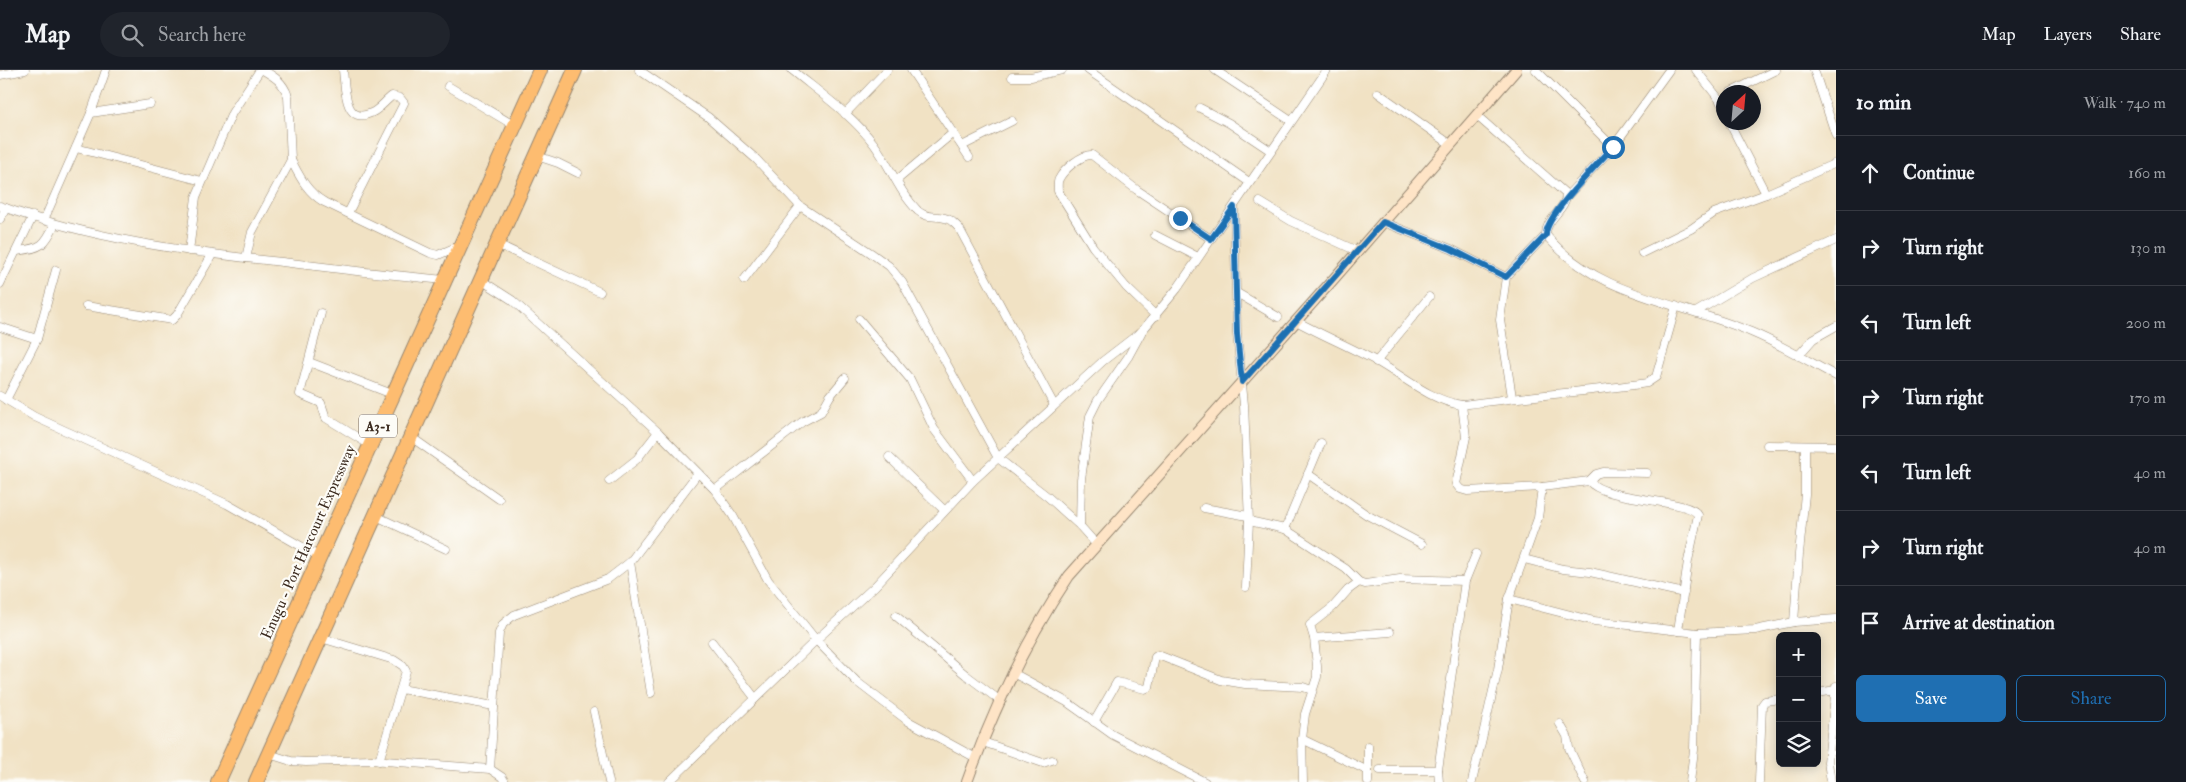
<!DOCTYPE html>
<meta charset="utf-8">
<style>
body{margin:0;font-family:"IM FELL Double Pica",serif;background:#20242c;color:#f1f3f6}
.controls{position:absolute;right:15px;bottom:15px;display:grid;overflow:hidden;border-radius:8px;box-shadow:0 2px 12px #0003}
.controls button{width:45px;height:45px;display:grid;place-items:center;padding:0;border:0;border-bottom:1px solid #363941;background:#171b24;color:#f1f3f6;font:25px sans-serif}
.compass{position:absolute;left:1716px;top:15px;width:45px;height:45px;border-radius:50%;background:#171b24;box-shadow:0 2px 12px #0003;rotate:26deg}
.stop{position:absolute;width:15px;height:15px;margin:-11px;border:4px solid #1f6fb2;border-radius:50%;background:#fff}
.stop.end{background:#1f6fb2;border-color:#fff;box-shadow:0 1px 5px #0008}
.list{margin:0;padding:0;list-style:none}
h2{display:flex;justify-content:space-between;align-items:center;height:65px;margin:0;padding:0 20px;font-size:21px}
h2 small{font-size:16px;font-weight:400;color:#9ea1a6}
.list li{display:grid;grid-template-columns:32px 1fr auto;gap:15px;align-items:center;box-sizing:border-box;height:75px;padding:0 20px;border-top:1px solid #363941}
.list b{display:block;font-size:19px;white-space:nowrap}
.list em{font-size:16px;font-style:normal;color:#9ea1a6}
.actions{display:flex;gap:10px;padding:15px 20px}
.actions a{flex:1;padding:11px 0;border:1px solid #1f6fb2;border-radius:8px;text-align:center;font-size:18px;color:#1f6fb2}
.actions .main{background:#1f6fb2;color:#fff}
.icon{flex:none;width:28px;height:28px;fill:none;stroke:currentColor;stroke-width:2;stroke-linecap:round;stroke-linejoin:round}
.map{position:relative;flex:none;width:1836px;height:712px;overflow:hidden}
header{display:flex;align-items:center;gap:30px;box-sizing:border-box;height:70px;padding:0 25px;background:#171b24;border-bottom:1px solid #363941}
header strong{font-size:24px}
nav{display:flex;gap:28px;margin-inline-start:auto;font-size:18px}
.search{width:350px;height:45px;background:#20242c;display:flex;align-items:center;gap:12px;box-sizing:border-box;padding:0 18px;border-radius:28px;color:#9ea1a6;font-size:19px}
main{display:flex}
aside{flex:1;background:#171b24}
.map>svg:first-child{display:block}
</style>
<header>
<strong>Map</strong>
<div class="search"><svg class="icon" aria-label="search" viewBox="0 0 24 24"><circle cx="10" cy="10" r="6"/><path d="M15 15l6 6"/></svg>Search here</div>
<nav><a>Map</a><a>Layers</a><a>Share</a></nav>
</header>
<main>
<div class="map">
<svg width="1836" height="712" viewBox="0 0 1836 712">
<rect width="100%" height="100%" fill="#fdfcf7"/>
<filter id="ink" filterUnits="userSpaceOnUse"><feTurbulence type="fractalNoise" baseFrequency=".02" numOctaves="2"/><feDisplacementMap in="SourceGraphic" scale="10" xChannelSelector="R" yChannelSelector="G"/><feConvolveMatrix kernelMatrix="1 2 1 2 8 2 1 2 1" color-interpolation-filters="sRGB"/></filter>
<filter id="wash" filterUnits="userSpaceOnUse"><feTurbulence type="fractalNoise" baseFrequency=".0096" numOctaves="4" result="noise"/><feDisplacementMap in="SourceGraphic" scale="20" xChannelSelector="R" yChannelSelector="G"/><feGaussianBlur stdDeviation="1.12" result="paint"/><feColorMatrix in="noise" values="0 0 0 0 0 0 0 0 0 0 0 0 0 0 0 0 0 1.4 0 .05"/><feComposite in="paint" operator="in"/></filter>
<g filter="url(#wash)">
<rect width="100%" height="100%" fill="#f1e2c4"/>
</g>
<g filter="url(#ink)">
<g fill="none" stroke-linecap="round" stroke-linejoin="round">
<g stroke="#968671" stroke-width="9">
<g id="street">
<path d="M343,0C345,16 344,56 371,43C379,40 385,31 392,26L400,28L404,33L348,143"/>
<polyline points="639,0 708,47 756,89 800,136 871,183 889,196 902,212 998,388 1048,427 1080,456 1096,474"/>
<path d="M792,0C820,23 852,45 874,74C890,96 899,122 918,141C928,150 940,144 950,150C953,152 956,155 959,158L1054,335"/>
<polyline points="911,0 969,87"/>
<polyline points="1088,0 1249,112"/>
<polyline points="1215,0 1291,51"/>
<polyline points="1536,0 1613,77"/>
<polyline points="1696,0 1719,29 1724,39"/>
<polyline points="1814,0 1836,66"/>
<polyline points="0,5 25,0"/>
<polyline points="1012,7 1031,7 1062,0"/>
<polyline points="448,16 515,56"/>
<polyline points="1731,22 1776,0"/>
<polyline points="1378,23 1450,74"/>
<polyline points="1200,38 1229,53 1271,81"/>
<polyline points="91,43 150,34"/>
<polyline points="845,44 887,0"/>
<path d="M1476,45L1566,124C1567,139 1545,149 1546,165C1597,227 1681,232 1751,262C1780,274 1808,291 1836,306"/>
<polyline points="1729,52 1766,124"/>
<polyline points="962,76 1012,51"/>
<polyline points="76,78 202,111"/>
<polyline points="537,86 558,93 578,103"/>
<path d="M291,90C300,107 307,122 324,132L430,183L438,185L461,175"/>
<polyline points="897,110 953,63"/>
<polyline points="1566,127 1613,77 1669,0"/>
<polyline points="1260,132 1291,151 1357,181"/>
<path d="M0,136C91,169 187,182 282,192C336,199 390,205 444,210"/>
<polyline points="1234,137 1237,264 1244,335 1249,451 1246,517"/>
<polyline points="0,149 6,138"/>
<polyline points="44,150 91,43 106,0"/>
<polyline points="1383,152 1451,179 1506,207"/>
<polyline points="1155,165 1198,187"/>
<polyline points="497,174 600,222"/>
<path d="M17,181C42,178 44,176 55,154"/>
<polyline points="189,181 196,127 232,43 260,0"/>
<polyline points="1642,183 1691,159 1714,143 1766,124 1836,93"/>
<path d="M246,188L252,162L291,90L288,26C283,12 275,7 263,0"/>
<polyline points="481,210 512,230 658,362 715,420 733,446 768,510 816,570 857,612 908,651 976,688"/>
<polyline points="744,210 800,136"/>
<polyline points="0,214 33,146"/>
<polyline points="1237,223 1278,247"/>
<polyline points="86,236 172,250 177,245 212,185"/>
<polyline points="1696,242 1753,208 1836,170"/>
<polyline points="321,243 300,324 321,333 326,348 370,375"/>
<path d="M1156,246L1126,217L1093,177L1058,121C1058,117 1057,112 1059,109C1064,99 1082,84 1092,85L1137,120L1211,169"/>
<polyline points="859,249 910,309 934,359 973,411"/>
<path d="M1296,251C1322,265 1350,277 1376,291C1403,306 1431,331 1462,335C1524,326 1585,322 1647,313L1656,307L1676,236"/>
<polyline points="0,257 37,269"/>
<polyline points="1798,286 1813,269 1836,256"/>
<polyline points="309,292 392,324"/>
<polyline points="1376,292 1429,227"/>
<polyline points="0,326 35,347 227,434 320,487"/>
<polyline points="1512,327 1500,250 1506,207 1546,165"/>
<polyline points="6,330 37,269 56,200"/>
<polyline points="1462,335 1466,367 1456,414 1460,419 1467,421 1542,417 1589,411 1596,404 1603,402 1647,403"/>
<polyline points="411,367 499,429"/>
<polyline points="1767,375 1836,376"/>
<polyline points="889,387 944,440"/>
<polyline points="1308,404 1367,445 1422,474"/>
<polyline points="609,411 637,389 658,362"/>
<path d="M1589,411C1605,432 1690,428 1698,445L1688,491L1678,561"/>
<polyline points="715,420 802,352 821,342 830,326 845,308"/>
<polyline points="1204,438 1248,446"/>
<polyline points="376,446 446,479"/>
<polyline points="1249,451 1285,459 1346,499 1359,512 1365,514 1400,509 1465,511 1476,484"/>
<polyline points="1080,456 1081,409 1090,346 1098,330 1128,287 1141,263"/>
<polyline points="1285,459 1321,373"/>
<polyline points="1524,489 1563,499 1590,502 1684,523"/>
<polyline points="630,492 651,623"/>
<polyline points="1509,529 1594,551 1697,563 1755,560 1794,552 1836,549"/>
<polyline points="896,546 966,605 999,630"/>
<polyline points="1794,552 1799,484 1805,424 1805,377"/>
<polyline points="321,568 394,590 403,596 406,601 379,691"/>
<polyline points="1314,568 1390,562"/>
<polyline points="712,572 755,628"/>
<polyline points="1013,603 1067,632 1113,665 1205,712"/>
<polyline points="401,619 494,636"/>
<polyline points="1817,623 1836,620"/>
<polyline points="594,642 609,712"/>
<polyline points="1094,652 1117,612 1145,619 1149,617 1155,587 1158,585 1221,610 1245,614 1303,617 1312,620"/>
<polyline points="1560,654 1567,666 1569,678 1585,712"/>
<polyline points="1302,669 1368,701"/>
<polyline points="983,672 1043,693 1052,690"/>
<polyline points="1368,676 1368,712"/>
<polyline points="269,684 291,691 306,692 372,690 490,699 502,707 505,712"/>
<polyline points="490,699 499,563 503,554 514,545 608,509 630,492 698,403"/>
<polyline points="1380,700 1438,700"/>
<polyline points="669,712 816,570 875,516 973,411 1103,291 1142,261 1177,219 1327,0"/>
<polyline points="1303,712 1302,669 1305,644 1317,607 1317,596 1314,568 1310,555 1333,537 1348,520 1359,512"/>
<polyline points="1439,712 1438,700 1465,511"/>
<polyline points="1472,712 1498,599 1509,529 1538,448 1542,417"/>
<polyline points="1690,712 1694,680 1697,563"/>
<polyline points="1759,712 1762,635 1765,631 1780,629"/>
<polyline points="1831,712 1828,692 1836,616"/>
</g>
</g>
<g stroke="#968671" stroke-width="12">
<path id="secondary" d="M967,712C993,640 1026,570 1069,506L1331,212L1516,0"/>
</g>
<g stroke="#968671" stroke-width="16">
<g id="highway">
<polyline points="218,712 540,0"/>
<polyline points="256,712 575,0"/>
</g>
</g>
<use href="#street" stroke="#fff" stroke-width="8"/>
<use href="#secondary" stroke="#fee4c6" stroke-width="10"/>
<use href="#highway" stroke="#fdbc70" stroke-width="14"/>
</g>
</g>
<g fill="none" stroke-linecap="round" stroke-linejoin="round" filter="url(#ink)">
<path stroke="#1f6fb2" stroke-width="6" d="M1180,148L1211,169L1234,137L1237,264L1242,312L1383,152L1451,179L1506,207L1546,165C1545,146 1599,93 1613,77"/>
</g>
<g text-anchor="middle" stroke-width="4.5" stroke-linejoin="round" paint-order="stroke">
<rect fill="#fdfcf7" stroke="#75695f" stroke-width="1" x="359" y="344.5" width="38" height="23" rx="4"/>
<g font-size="14" font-weight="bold" fill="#3b2a1e">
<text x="378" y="361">A3-1</text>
</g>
<g font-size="15" fill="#3b2a1e" stroke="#fdfcf7">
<text transform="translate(308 472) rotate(-66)" y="5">Enugu - Port Harcourt Expressway</text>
</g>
</g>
</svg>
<div class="controls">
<button>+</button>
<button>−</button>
<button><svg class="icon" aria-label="layers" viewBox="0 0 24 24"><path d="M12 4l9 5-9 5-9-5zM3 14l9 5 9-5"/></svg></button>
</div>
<svg class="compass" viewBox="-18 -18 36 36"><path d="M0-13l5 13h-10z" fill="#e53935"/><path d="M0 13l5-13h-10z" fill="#9ea1a6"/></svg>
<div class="stop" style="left:1613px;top:77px"></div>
<div class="stop end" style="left:1180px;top:148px"></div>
</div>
<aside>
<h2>10 min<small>Walk · 740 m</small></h2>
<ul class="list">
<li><svg class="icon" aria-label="ahead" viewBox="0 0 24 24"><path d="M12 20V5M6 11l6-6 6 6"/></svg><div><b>Continue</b></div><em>160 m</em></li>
<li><svg class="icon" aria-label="right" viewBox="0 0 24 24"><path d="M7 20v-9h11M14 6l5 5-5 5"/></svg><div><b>Turn right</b></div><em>130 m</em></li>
<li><svg class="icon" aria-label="left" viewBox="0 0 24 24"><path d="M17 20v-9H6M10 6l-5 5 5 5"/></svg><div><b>Turn left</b></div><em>200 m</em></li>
<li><svg class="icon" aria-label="right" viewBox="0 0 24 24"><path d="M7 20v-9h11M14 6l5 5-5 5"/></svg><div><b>Turn right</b></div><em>170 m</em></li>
<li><svg class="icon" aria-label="left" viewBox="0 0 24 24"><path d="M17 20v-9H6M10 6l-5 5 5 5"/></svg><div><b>Turn left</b></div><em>40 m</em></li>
<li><svg class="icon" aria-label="right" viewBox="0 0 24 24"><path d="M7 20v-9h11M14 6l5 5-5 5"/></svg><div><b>Turn right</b></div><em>40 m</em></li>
<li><svg class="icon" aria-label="arrive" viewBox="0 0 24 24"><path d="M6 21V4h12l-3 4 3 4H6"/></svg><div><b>Arrive at destination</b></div></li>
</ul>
<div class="actions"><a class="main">Save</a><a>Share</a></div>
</aside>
</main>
